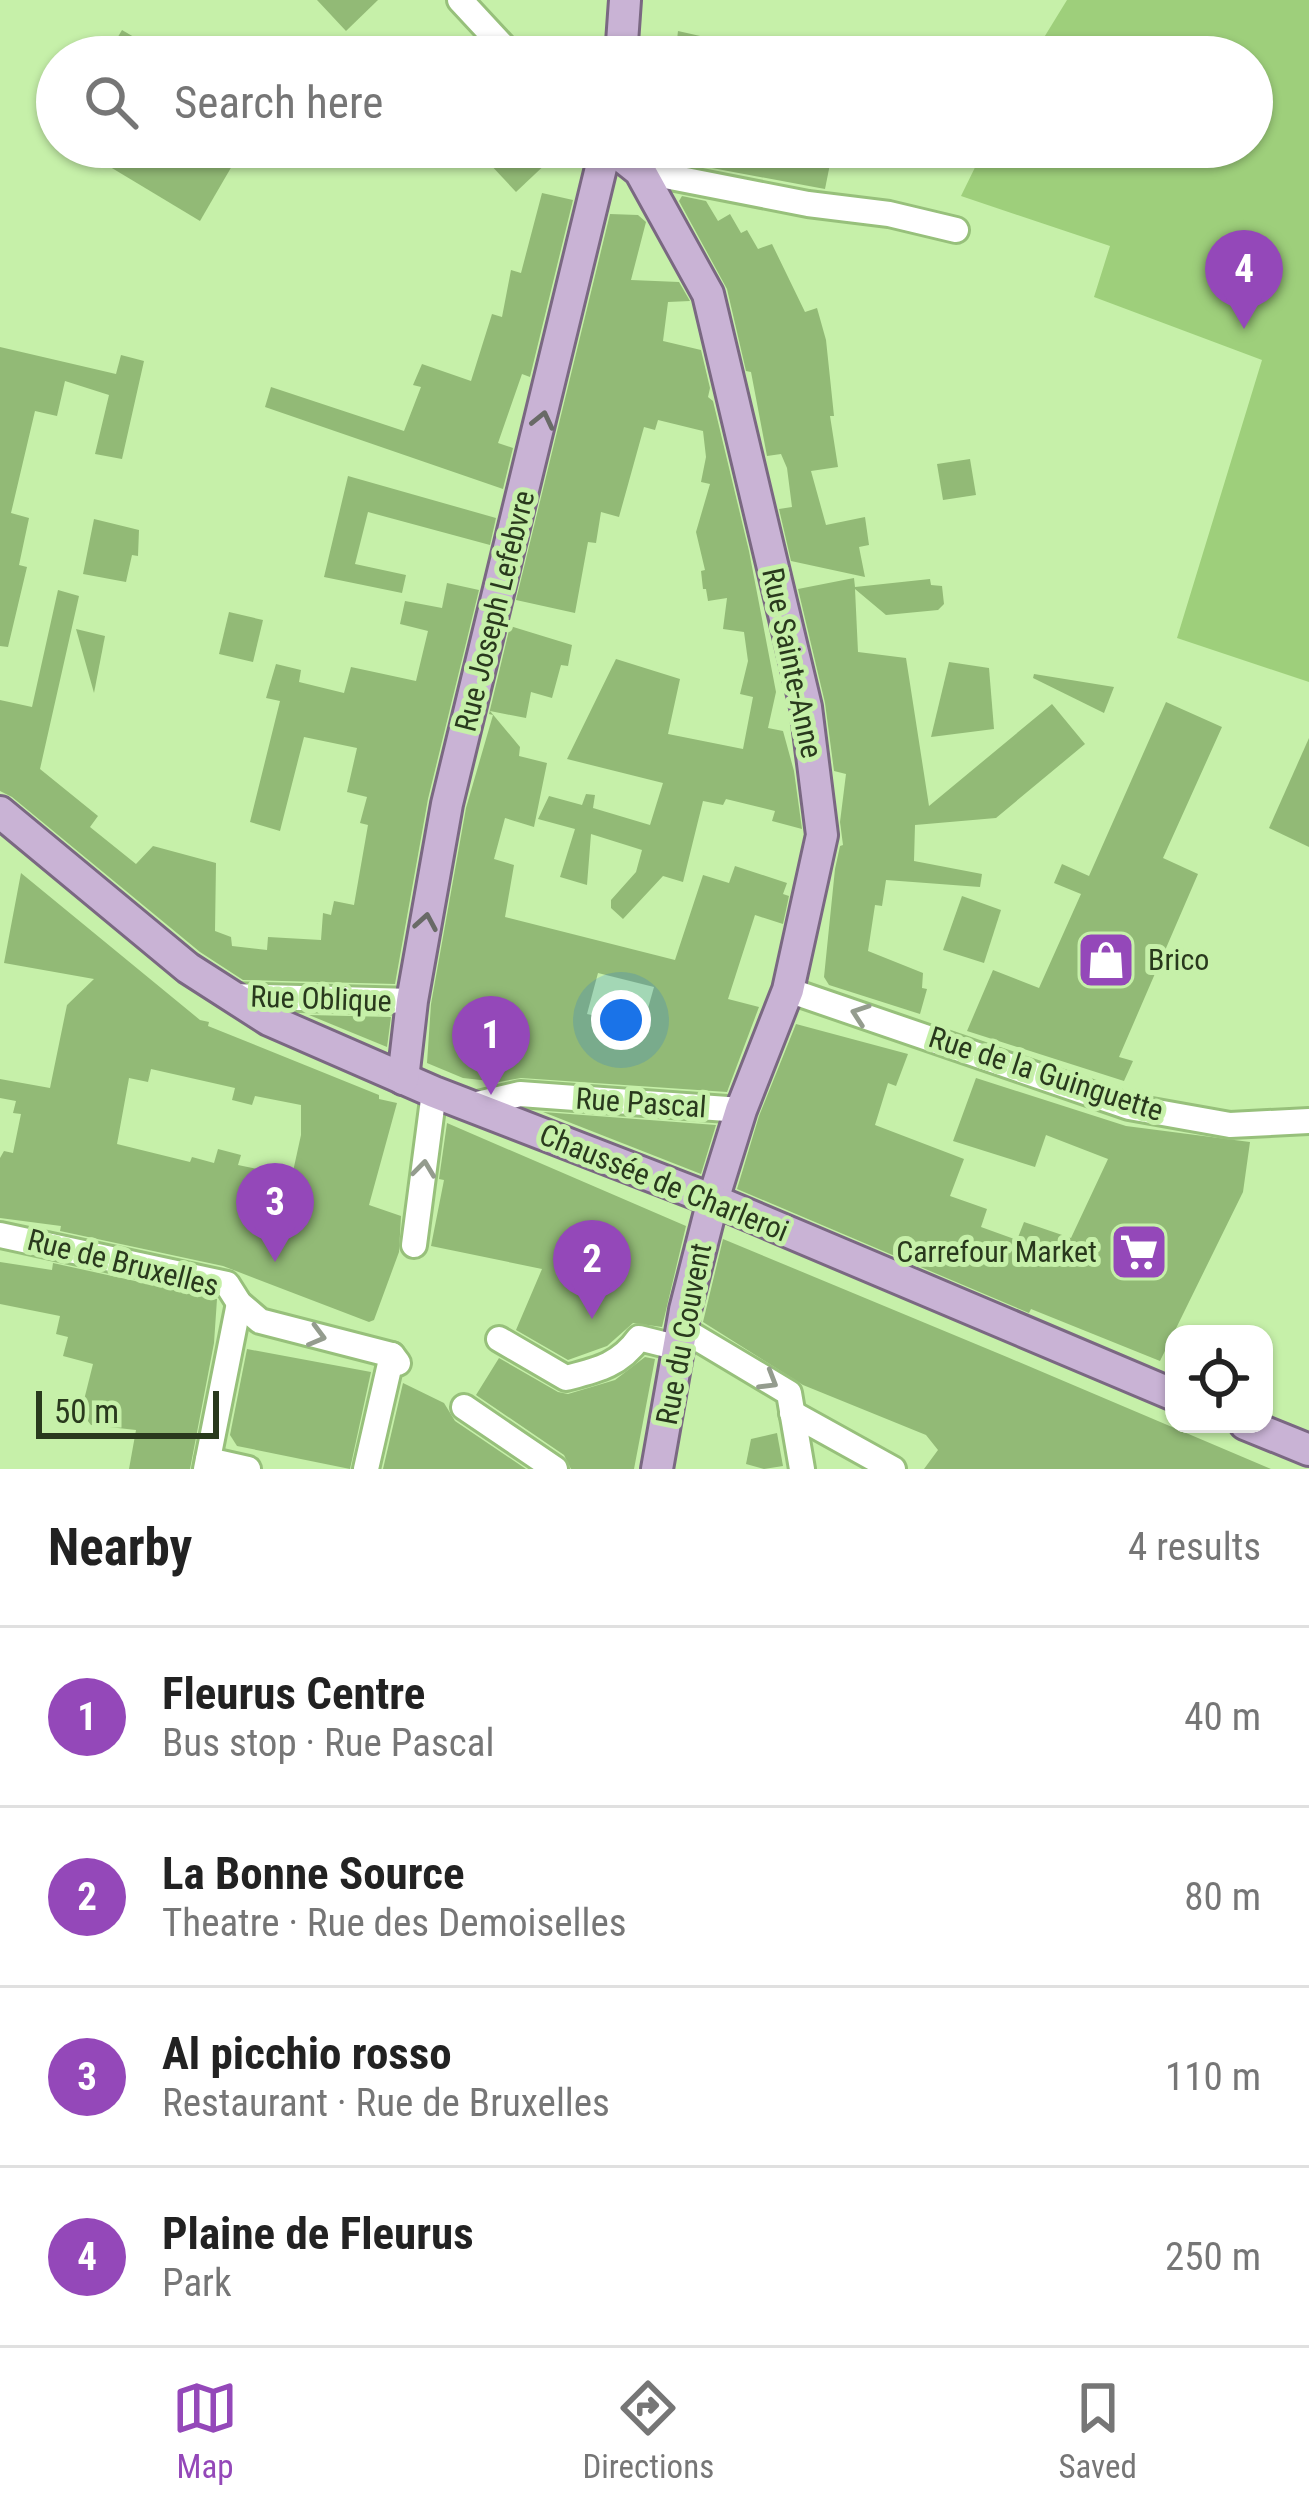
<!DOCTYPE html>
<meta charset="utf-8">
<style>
body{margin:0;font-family:"Roboto Condensed",sans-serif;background:#f2f2f2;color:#222}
.controls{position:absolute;right:36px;bottom:36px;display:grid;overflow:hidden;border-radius:24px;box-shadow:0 3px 9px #0004}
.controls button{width:108px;height:108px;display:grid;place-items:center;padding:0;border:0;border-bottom:3px solid #e0e0e0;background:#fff;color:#222;font:60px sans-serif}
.scale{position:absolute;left:36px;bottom:30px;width:183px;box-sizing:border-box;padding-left:12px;border:6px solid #29391d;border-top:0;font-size:33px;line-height:42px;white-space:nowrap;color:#29391d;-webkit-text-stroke:9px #c6f0a9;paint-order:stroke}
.you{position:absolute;left:621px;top:1020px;width:42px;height:42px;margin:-30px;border:9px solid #fff;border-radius:50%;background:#1a73e8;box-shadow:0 0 0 18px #1a73e833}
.badge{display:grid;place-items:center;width:78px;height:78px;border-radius:50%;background:#9448b9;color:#fff;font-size:39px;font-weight:700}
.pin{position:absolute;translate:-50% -99px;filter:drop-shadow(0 3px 6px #0008)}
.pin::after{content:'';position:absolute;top:63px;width:42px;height:36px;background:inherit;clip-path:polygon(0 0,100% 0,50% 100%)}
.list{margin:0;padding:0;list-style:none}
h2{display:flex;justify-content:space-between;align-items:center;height:156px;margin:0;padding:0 48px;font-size:51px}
h2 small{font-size:39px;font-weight:400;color:#767676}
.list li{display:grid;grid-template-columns:78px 1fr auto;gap:36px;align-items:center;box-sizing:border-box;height:180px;padding:0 48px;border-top:3px solid #e0e0e0}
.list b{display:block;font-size:45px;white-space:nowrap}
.list p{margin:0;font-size:39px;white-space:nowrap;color:#767676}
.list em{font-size:39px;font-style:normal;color:#767676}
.icon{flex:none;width:66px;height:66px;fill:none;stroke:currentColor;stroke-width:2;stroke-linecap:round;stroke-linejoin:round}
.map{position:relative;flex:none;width:1309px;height:1469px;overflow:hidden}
.search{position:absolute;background:#fff;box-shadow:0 3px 9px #0004;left:36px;right:36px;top:36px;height:132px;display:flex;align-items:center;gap:30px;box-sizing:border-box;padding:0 42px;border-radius:66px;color:#767676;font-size:45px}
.sheet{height:876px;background:#fff}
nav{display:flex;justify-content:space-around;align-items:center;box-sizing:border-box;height:168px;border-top:3px solid #e0e0e0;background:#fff;font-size:33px;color:#767676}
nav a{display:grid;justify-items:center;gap:6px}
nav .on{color:#9448b9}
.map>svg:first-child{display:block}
</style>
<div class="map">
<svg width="1309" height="1469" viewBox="0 0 1309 1469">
<rect width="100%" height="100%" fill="#c6f0a9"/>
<polygon fill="#9ecf7b" points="1067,0 1309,0 1309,682 1177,638 1262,360 1094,297 1110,246 961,196 985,147 1252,147 1252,57 1032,57"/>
<g fill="#92ba76" fill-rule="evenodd">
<polygon points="317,0 378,0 346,31"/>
<polygon points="122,30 168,57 106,57"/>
<polygon points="678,31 709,38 705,57 675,57"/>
<polygon points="77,147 243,147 200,221"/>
<polygon points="503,147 541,147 552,158 516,192 488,162"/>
<polygon points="641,147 773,147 831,159 825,189 653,157"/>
<polygon points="542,193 573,200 530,377 522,374 498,443 513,448 503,489 265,407 271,387 404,431 421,387 413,385 422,364 471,381 492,314 502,317 511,270 521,273"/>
<polygon points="682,196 706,201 718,221 730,214 741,233 747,230 758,249 772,244 805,312 817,308 826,340 834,416 830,416 838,467 811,471 826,525 865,517 869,545 859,547 865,577 791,561 779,509 792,507 787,468 781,454 767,456 751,372 746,371 727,289 679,201"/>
<polygon points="610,214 638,215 646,222 631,280 679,282 690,301 668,302 663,341 701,350 710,388 708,397 713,401 749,551 776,692 768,728 783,731 794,771 802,829 772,821 775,811 726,799 723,805 703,801 683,882 663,876 623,919 611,908 611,900 636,872 642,850 591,834 587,885 560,877 575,829 538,819 549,796 582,805 586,794 595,795 593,808 650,825 663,783 567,759 616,659 680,679 668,734 743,749 753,697 740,694 748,661 744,632 723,629 727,598 708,601 706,589 703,589 701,571 705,570 696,532 710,484 701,482 706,457 703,431 658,420 655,430 644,427 619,517 601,512 596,543 588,542 575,613 516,600"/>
<polygon points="0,347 116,374 121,355 144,361 122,459 95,454 109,395 65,381 57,416 35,411 11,513 29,518 19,565 27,567 8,647 0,646"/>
<polygon points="970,459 976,495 943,500 937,464"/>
<polygon points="348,476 496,518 490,545 368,512 355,564 406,575 402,593 324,577"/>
<polygon points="94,519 139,530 138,556 132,555 126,582 83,574"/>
<polygon points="854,578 855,587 930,579 931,585 942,586 944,604 938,610 886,615 855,589 858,652 906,658 929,806 1052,704 1085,744 996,818 915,825 914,861 982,874 980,887 886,880 882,906 875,905 868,951 923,973 922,988 927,989 920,1014 829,985 824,977 835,869 840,846 843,845 840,822 846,774 834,771 825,703 798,589"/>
<polygon points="447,583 479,590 428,799 395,984 243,980 200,952 12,797 0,791 0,700 32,707 58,590 79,596 40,769 98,816 90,827 136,864 153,846 216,863 215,931 231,937 232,946 267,950 268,937 321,940 323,913 331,915 334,901 354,905 368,825 360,823 367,797 347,792 357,748 304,737 280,831 250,822 280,701 266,698 276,664 301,670 299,682 344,693 351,667 416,681 428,631 400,624 405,601 442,608"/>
<polygon points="229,612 263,620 253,662 219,654"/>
<path d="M510,626L572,645L568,666L561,665L552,698L531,692L526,718L490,711L520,747L519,756L547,763L534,827L505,818L494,859L514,865L505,917L675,960L703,875L729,883L735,866L787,883L783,894L789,896L783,924L755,915L728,999L759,1007L727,1092L521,1078L499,1082L463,1078L427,1063L431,1004L466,808L493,715L489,714ZM598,973L654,987L643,1026L587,1014Z"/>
<polygon points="76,629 105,636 94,693"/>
<polygon points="949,662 989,668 994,729 931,737"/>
<polygon points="1034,674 1114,687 1104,713 1033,678"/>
<polygon points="1166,702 1222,727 1163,858 1198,874 1119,1057 1133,1061 1124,1081 967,1031 993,970 1039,988 1081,894 1054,883 1062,864 1089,876"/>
<polygon points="1309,738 1309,847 1269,828"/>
<path d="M21,873L200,1020L209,1022L208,1026L379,1095V1099L397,1103L369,1205L401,1216L399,1252L374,1320L369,1322L223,1266L60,1231L61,1226L0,1218V1158L4,1151L13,1153L21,1114L13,1113L16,1101L0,1098V1079L50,1088L67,1005L94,979L4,963ZM151,1069L235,1088L232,1100L252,1105L255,1096L301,1105V1135L292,1176L238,1165L241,1155L218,1149L214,1163L192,1157L190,1162L117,1144L129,1078L148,1082Z"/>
<polygon points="962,896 1001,910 984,963 943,950"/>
<polygon points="309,1015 391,1017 387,1047"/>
<polygon points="796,1024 908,1054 896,1086 888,1083 875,1125 964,1159 950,1196 987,1209 981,1227 1017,1240 1024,1222 1071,1238 1108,1159 1046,1135 1035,1167 953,1141 976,1078 1126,1126 1250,1142 1243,1192 1160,1361 1031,1309 1029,1313 737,1189 759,1116"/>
<polygon points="543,1112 716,1125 701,1174"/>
<polygon points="447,1123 686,1226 662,1327 633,1323 607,1346 568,1360 516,1330 542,1269 431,1246 444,1180 439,1179"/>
<polygon points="723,1239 1007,1357 1271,1469 924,1469 938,1450 926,1435 803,1385 703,1322"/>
<polygon points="0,1262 52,1270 53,1263 217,1299 214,1343 190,1469 129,1469 136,1430 91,1425 81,1412 93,1364 63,1356 68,1337 56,1334 60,1316 0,1304"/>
<polygon points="247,1349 371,1372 350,1469 237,1446 230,1435"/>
<polygon points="645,1357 655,1359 634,1469 571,1469 564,1455 476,1395 499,1358 558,1392 568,1394 615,1380"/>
<polygon points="403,1383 444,1403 455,1421 526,1469 383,1469"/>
<polygon points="777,1433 783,1466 764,1469 746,1464 751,1439"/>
</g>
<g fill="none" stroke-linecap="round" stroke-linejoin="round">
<g stroke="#97c07b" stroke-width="30">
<g id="minor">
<polyline points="460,0 513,57"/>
<polyline points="640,171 808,204 889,214 956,230"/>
<polyline points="788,990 1129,1107 1230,1125 1309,1121"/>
<polyline points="230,996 412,1001"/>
<polyline points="469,1106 520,1094 741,1110"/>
<polyline points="0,1235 227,1284 239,1303 260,1321 392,1355 398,1363"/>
<polyline points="414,1245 434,1092"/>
<polyline points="682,1329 789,1393 802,1469"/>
<path d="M499,1339L566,1378C597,1370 620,1365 639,1338L679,1348"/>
<polyline points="464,1407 555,1469"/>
<polyline points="792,1413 893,1469"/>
<polyline points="208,1460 248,1469"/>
<polyline points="206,1469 239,1303"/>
<polyline points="366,1469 392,1355"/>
</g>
</g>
<g stroke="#7a6882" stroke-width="36">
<g id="major">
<polyline points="621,57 625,0"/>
<polyline points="610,147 640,171 708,294 806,707 822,835 788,990 741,1110 713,1200 685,1310 657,1469"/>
<polyline points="0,812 188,968 269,1020 434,1092 713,1200 1174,1395"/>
<polyline points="403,1079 412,1001 447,804 606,147"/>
<polyline points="1245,1424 1309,1450"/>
</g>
</g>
<use href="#minor" stroke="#fff" stroke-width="24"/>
<use href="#major" stroke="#c9b3d5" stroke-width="30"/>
</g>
<defs><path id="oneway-chevron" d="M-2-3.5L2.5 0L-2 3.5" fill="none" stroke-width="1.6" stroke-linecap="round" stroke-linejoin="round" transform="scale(3)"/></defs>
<g stroke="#696a67">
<use href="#oneway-chevron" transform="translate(543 420) rotate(-77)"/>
<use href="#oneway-chevron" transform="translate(426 922) rotate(-80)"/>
</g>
<g stroke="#949c8e">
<use href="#oneway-chevron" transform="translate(860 1014) rotate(-161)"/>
<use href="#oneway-chevron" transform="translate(424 1169) rotate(-83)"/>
<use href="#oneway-chevron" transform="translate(317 1336) rotate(15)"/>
<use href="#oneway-chevron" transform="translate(769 1381) rotate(31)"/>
</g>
<defs>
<g id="shop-square" transform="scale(3)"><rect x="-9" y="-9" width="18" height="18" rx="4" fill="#9448b9" stroke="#c6f0a9"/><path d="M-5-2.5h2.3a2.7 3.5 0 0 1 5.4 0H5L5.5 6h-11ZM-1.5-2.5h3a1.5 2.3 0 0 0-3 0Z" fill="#fff"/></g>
<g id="supermarket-square" transform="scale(3)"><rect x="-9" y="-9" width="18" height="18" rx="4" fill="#9448b9" stroke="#c6f0a9"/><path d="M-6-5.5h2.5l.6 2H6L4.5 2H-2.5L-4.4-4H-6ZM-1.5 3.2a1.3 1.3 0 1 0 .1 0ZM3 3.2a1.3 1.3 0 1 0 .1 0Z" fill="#fff"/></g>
</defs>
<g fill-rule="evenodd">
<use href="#shop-square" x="1106" y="960"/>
<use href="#supermarket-square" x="1139" y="1252"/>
</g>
<g text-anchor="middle" stroke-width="10" stroke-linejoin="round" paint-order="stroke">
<g font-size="30" fill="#29391d" stroke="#c6f0a9">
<text transform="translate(495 611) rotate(-76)" y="10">Rue Joseph Lefebvre</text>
<text transform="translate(792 663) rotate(78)" y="10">Rue Sainte-Anne</text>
<text transform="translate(321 999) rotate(2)" y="10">Rue Oblique</text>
<text transform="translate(1046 1074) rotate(18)" y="10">Rue de la Guinguette</text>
<text transform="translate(641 1103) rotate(4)" y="10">Rue Pascal</text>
<text transform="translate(664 1183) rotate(22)" y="10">Chaussée de Charleroi</text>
<text transform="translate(123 1263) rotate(14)" y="10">Rue de Bruxelles</text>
<text transform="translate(684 1334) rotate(-79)" y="10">Rue du Couvent</text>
</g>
<g font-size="30" fill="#29391d" stroke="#c6f0a9" text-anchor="start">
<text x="1148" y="970">Brico</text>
<text x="1097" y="1262" text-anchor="end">Carrefour Market</text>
</g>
</g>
</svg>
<div class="controls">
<button><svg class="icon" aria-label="locate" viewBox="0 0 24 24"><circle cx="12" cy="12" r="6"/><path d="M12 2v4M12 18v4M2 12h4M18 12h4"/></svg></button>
</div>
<div class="scale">50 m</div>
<div class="you"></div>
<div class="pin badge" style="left:491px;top:1095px">1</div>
<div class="pin badge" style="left:592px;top:1319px">2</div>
<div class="pin badge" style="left:275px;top:1262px">3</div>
<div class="pin badge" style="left:1244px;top:329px">4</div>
<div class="search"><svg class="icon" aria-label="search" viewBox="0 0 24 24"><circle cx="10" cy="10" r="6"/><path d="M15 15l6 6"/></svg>Search here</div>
</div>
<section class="sheet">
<h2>Nearby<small>4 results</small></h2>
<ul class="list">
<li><span class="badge">1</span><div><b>Fleurus Centre</b><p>Bus stop · Rue Pascal</p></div><em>40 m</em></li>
<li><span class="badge">2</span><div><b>La Bonne Source</b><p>Theatre · Rue des Demoiselles</p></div><em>80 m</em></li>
<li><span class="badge">3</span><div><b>Al picchio rosso</b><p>Restaurant · Rue de Bruxelles</p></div><em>110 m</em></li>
<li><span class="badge">4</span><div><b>Plaine de Fleurus</b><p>Park</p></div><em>250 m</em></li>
</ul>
</section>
<nav>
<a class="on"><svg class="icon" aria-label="map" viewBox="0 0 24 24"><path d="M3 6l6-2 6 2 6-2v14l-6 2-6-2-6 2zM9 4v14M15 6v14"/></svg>Map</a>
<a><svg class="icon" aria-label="directions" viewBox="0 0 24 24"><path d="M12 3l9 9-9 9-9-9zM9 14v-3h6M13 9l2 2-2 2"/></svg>Directions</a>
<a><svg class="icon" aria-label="saved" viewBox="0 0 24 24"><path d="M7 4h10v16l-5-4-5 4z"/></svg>Saved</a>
</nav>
